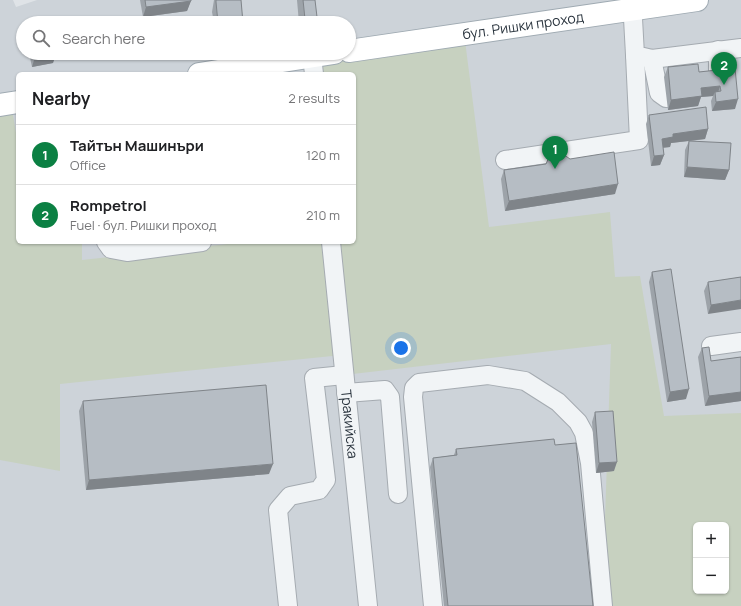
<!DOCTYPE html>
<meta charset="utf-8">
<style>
body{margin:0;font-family:Manrope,sans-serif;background:#f6f6f6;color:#202124}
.controls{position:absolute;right:12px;bottom:12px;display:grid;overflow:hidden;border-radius:6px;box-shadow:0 1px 3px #0004}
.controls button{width:36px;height:36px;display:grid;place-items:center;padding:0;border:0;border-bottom:1px solid #e0e0e0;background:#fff;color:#202124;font:20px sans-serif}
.you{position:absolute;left:401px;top:348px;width:14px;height:14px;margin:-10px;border:3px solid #fff;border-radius:50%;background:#1a73e8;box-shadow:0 0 0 6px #1a73e833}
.badge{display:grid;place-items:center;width:26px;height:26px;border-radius:50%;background:#0b8043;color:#fff;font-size:13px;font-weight:700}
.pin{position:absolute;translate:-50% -33px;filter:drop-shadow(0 1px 2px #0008)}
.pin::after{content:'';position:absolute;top:21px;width:14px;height:12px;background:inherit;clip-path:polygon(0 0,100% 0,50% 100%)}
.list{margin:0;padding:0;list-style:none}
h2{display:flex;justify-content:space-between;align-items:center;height:52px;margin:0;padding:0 16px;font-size:17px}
h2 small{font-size:13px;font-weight:400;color:#757577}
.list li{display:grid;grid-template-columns:26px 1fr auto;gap:12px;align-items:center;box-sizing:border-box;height:60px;padding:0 16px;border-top:1px solid #e0e0e0}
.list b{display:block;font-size:15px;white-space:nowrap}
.list p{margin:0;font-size:13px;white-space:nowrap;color:#757577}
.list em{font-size:13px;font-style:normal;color:#757577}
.icon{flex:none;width:22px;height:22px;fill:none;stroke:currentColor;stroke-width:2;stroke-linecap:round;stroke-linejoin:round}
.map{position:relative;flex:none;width:741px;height:606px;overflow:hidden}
.search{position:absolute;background:#fff;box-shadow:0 1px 3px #0004;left:16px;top:16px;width:340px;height:44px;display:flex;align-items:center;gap:10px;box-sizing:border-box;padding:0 14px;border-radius:22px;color:#757577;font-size:15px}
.panel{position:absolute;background:#fff;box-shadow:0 1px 3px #0004;left:16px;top:72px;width:340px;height:172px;border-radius:6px}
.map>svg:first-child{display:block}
</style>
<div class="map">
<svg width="741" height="606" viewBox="0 0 741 606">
<rect width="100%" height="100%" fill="#dfe3e7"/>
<path fill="#cdd3d9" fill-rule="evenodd" d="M0,0H13L16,7L37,0H741V606H0ZM23,23H349V53H23ZM18,74H354V242H18ZM696,525H726V591H696Z"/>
<path fill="#c7d1c0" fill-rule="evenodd" d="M464,33L489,227L610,212L615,277L640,276L664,416L741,413V606H602L611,344L344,375L342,355L60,384V471L0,460V105L11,103L18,145V242H82V260L246,242H354V74H314L312,56ZM696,525H726V591H696Z"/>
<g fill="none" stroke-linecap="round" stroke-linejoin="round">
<g stroke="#a5abb1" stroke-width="20">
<g id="minor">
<polyline points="632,0 635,55 652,59 741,48"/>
<polyline points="312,56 314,74"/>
<polyline points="652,59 659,93 666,98"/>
<polyline points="718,79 718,50"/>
<polyline points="505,160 639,140 635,55"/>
<polyline points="106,242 111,249 127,252 202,242"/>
<path id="s1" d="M331,242L368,606"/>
<polyline points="711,346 741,342"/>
<polyline points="346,393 385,390 390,397 398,494"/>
<polyline points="288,606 278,510 290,496 319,490 326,480 314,378 344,375"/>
<polyline points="433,606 413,397 414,388 419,383 488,375 525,381 558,402 578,422 584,433 590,463 603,606"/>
</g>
</g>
<g stroke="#9faab2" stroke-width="24">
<g id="major">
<path id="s2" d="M349,51L697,0"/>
<polyline points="199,74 334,53"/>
<polyline points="0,105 18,102"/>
</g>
</g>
<use href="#minor" stroke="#f1f4f6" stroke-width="18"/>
<use href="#major" stroke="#fff" stroke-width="22"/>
</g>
<g fill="#9da3a9">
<polygon points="140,0 191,0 187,11 143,17"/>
<polygon points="214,0 241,0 243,23 214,23 212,12"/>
<polygon points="297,0 315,0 315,23 299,23"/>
<polygon points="29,53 55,53 53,63 32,67"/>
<polygon points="668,67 699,72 735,68 735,109 712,111 711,101 713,96 701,97 698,106 668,110 664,77"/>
<polygon points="649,115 708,129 705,139 690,141 729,170 725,180 684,177 685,150 689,141 671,143 670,147 663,148 664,155 660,165 651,166 646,124"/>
<polygon points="570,159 615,194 505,211 501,179 504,170 546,164"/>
<polygon points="652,272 686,399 667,402 649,282"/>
<polygon points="741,277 708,314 704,291 708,282"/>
<polygon points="702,348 711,361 741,357 741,401 705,406 698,357"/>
<polygon points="83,401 269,474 86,490 79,411"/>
<polygon points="595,412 614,471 596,473 592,422"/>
<polygon points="555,445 593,606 444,606 430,467 433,458 454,455 456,449"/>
</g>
<g fill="#7f8489">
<polygon points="191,1 187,11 143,17 146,7"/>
<polygon points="317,17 315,23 303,23 305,19"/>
<polygon points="55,57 53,63 32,67 34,60"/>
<polygon points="720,86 717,96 715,92 713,96 701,97 698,106 668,110 671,100 701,88"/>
<polygon points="738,99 735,109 712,111 716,102"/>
<polygon points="708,129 705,139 671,143 670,147 658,148 662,139 673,134"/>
<polygon points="664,155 660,165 651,166 654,156"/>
<polygon points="687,167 729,170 725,180 684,177"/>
<polygon points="618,184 615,194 505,211 509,201"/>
<polygon points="741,300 741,309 708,314 711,305"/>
<polygon points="689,389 686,399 667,402 670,392"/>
<polygon points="741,392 741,401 705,406 709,396"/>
<polygon points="617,462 614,471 596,473 599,463"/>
<polygon points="273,464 269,474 86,490 89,480"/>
</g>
<g fill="#b6bdc4" stroke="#7f8489">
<polygon points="145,0 191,0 191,1 146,7"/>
<polygon points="216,0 241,0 243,23 218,23 216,2"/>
<polygon points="303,0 315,0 317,17 305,19"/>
<polygon points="33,53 55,53 55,57 34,60"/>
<polygon points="698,64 699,72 735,68 738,99 716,102 715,92 721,91 720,86 701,88 702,96 671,100 668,67"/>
<polygon points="706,107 708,129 673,134 673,137 662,139 664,155 654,156 649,115"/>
<polygon points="689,141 731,143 729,170 687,167"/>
<polygon points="560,152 570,159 614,152 618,184 509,201 504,170 546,164 549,157 556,153"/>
<polygon points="671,269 689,389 670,392 652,272"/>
<polygon points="741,277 741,300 711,305 708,282"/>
<polygon points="709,347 711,361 741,357 741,392 709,396 702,348"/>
<polygon points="266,385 273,464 89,480 83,401"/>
<polygon points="613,411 617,462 599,463 595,412"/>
<polygon points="554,439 555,445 576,443 593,606 448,606 433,458 457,455 456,449"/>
</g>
<g text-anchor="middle" stroke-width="3" stroke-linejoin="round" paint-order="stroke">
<g font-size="14" fill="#29333d" stroke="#eef2f5">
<text dy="5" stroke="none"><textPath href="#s2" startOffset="176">бул. Ришки проход</textPath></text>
<text dy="5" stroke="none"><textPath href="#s1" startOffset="183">Тракийска</textPath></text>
</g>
</g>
</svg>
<div class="controls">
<button>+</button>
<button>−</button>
</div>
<div class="you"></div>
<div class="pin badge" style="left:555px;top:169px">1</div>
<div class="pin badge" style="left:724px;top:85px">2</div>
<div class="search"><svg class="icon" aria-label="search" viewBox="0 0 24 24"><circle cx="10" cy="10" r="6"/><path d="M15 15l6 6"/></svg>Search here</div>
<section class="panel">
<h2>Nearby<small>2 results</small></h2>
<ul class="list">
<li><span class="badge">1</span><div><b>Тайтън Машинъри</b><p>Office</p></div><em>120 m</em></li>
<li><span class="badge">2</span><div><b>Rompetrol</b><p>Fuel · бул. Ришки проход</p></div><em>210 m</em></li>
</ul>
</section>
</div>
